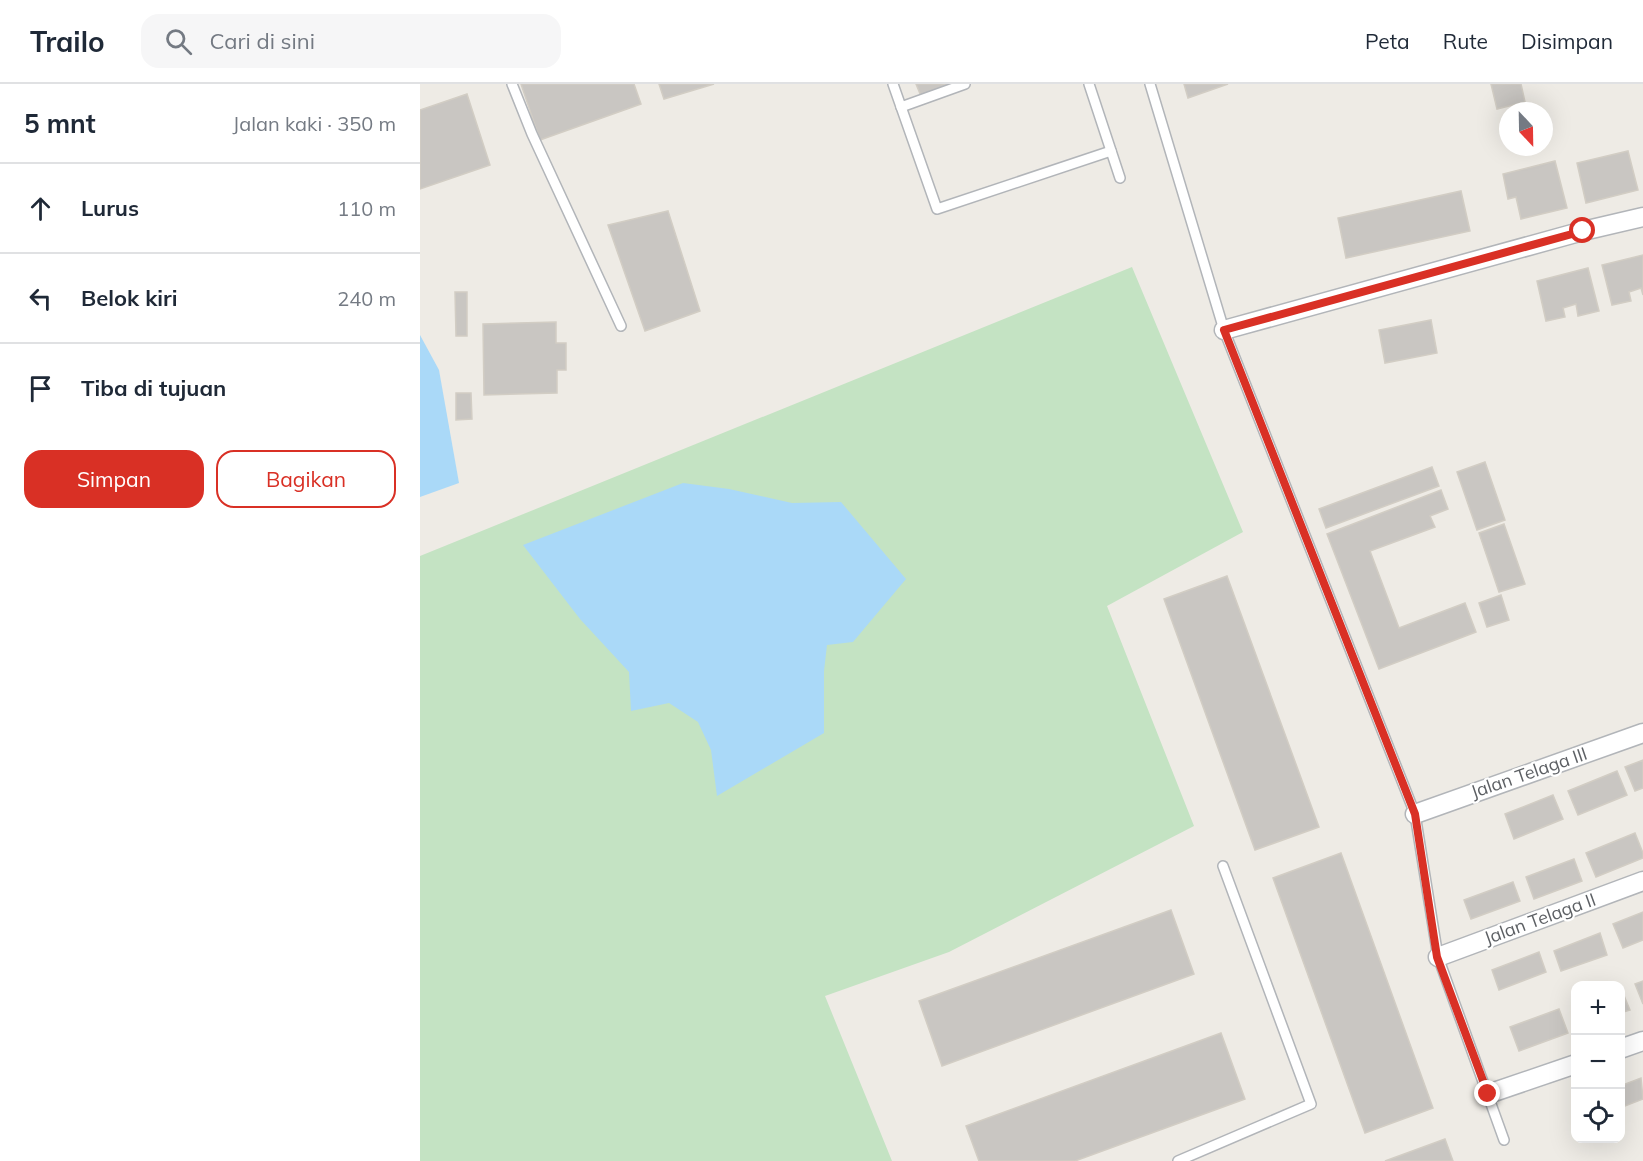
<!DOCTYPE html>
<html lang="id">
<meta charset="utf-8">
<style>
body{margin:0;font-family:Mulish,sans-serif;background:#f6f6f7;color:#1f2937}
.controls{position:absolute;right:18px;bottom:18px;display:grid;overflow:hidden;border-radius:12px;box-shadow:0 6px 24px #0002}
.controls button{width:54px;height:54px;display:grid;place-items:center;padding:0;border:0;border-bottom:2px solid #e0e1e3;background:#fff;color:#1f2937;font:30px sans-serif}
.compass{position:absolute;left:1079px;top:18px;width:54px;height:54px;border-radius:50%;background:#fff;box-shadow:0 6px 24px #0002;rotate:158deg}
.stop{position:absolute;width:18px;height:18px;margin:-14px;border:4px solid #d93025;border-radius:50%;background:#fff}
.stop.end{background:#d93025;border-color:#fff;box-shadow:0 2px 6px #0008}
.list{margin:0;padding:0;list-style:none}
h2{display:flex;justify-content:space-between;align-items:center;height:78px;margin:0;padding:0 24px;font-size:26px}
h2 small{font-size:20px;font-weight:400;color:#747a83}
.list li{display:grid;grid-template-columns:39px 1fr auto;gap:18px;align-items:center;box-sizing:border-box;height:90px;padding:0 24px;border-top:2px solid #e0e1e3}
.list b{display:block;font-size:22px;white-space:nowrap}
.list em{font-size:20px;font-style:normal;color:#747a83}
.actions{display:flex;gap:12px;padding:18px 24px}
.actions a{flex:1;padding:14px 0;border:2px solid #d93025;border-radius:18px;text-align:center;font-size:21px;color:#d93025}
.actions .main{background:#d93025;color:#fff}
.icon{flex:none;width:33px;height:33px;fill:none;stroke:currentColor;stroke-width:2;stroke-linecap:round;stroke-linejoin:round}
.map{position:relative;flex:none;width:1223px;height:1077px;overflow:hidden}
header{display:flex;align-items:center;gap:36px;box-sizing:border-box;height:84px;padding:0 30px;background:#fff;border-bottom:2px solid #e0e1e3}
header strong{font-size:28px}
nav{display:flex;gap:33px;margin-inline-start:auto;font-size:21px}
.search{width:420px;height:54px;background:#f6f6f7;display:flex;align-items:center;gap:15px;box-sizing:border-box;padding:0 21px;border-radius:18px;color:#747a83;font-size:22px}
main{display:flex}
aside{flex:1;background:#fff}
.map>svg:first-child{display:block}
</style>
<header>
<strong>Trailo</strong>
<div class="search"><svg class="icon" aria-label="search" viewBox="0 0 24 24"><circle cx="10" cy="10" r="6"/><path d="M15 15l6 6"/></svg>Cari di sini</div>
<nav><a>Peta</a><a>Rute</a><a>Disimpan</a></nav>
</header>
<main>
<aside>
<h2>5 mnt<small>Jalan kaki · 350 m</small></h2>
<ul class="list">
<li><svg class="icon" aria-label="ahead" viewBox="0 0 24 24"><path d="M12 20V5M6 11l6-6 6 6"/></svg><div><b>Lurus</b></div><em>110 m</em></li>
<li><svg class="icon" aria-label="left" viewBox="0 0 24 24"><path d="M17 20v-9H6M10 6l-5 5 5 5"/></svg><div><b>Belok kiri</b></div><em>240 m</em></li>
<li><svg class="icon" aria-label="arrive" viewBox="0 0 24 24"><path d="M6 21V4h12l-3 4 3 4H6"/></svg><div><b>Tiba di tujuan</b></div></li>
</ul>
<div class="actions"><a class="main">Simpan</a><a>Bagikan</a></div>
</aside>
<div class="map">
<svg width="1223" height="1077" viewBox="0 0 1223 1077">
<rect width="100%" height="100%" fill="#eeebe5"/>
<polygon fill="#c4e3c3" points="712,183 823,448 687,522 774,742 529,868 405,912 472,1077 0,1077 0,472"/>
<g fill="#aad9f8">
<polygon points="0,251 19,286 39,399 0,413"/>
<polygon points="263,399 309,405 372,419 421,418 486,495 433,558 407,561 404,587 404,649 297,712 291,666 278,638 249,619 211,627 209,588 160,535 103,461"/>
</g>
<g fill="#c9c6c2" stroke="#d2cdc4" stroke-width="1.5">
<polygon points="101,0 214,0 221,20 120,56"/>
<polygon points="239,0 294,0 244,15"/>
<polygon points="496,0 536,0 501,12"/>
<polygon points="764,0 808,0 768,14"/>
<polygon points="1071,0 1101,0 1105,18 1077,25"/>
<polygon points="47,10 70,81 0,105 0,26"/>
<polygon points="1208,67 1218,106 1166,119 1157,79"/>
<polygon points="1135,77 1147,124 1101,135 1096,113 1088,115 1083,90"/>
<polygon points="1041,107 1050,147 926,174 918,134"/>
<polygon points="248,127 280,227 225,247 188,141"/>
<polygon points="1223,171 1223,211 1221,204 1209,208 1211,217 1192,221 1182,181"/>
<polygon points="1168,184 1179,227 1158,232 1156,220 1143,224 1145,233 1126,237 1117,197"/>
<polygon points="35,208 47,208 47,252 36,252"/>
<polygon points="1011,236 1017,269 965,279 959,246"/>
<polygon points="136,238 136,259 146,259 146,286 137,286 137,309 64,311 63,240"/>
<polygon points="36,309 51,309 52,335 36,336"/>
<polygon points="1065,378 1085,436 1057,446 1037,388"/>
<polygon points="1012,383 1019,402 906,444 899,425"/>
<polygon points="1021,406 1028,425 1010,432 1015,443 950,467 979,544 1045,519 1056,548 959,585 907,450"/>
<polygon points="1084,440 1105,500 1079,508 1059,449"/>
<polygon points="807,492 899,743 835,766 744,515"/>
<polygon points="1081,511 1089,536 1067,543 1059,519"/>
<polygon points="1223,676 1223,704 1215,707 1205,683"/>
<polygon points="1197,687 1207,711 1158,731 1148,707"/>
<polygon points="1133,711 1143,735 1094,755 1085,730"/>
<polygon points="1215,749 1223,769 1223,774 1176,793 1166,769"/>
<polygon points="921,769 1013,1024 945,1049 853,794"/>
<polygon points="1154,775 1162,797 1114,815 1106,793"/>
<polygon points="1093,798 1100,817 1051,835 1044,816"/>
<polygon points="751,826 774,890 522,982 499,917"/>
<polygon points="1223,828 1223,856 1203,864 1193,840"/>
<polygon points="1180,849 1187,871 1141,887 1134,867"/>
<polygon points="1119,868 1126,888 1079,906 1072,886"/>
<polygon points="1223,897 1223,920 1215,900"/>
<polygon points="1200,902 1210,926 1200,929"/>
<polygon points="1139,925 1148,949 1099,967 1090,943"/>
<polygon points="801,949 825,1015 655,1077 559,1077 546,1042"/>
<polygon points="1221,994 1223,1015 1200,1024 1200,1002"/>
<polygon points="1025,1055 1033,1077 965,1077"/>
</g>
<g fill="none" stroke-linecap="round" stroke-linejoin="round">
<g stroke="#b2b5b9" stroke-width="12">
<g id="lane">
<polyline points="92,0 112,50 201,242"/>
<polyline points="473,0 517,125 691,67"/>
<polyline points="669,0 700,94"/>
<polyline points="730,0 804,246 995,730 1018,873 1084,1056"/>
<polyline points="481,23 545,0"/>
<polyline points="758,1077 891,1020 803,782"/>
</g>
</g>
<g stroke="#b2b5b9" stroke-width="21">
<g id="street">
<polyline points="804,246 1163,147 1223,133"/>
<polyline points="995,730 1223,649"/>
<polyline points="1018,873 1223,797"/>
<polyline points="1200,965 1223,957"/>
<polyline points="1068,1010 1156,980"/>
</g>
</g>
<use href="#lane" stroke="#fff" stroke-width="9"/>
<use href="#street" stroke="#fff" stroke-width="18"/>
</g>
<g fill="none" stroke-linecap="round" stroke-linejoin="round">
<polyline stroke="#d93025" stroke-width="8" points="1068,1010 1017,873 995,730 804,246 1163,147"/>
</g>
<g text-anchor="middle" stroke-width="4.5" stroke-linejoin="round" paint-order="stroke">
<g font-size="18" fill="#5d6064" stroke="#fff">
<text transform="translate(1109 689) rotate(-19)" y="6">Jalan Telaga III</text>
<text transform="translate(1120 835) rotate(-20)" y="6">Jalan Telaga II</text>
</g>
</g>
</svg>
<div class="controls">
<button>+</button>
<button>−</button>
<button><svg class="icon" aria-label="locate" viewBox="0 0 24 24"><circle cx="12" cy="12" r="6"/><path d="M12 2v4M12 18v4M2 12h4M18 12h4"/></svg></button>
</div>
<svg class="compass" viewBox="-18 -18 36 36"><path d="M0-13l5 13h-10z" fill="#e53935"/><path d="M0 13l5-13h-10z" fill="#747a83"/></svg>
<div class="stop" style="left:1163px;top:147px"></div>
<div class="stop end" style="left:1068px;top:1010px"></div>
</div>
</main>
